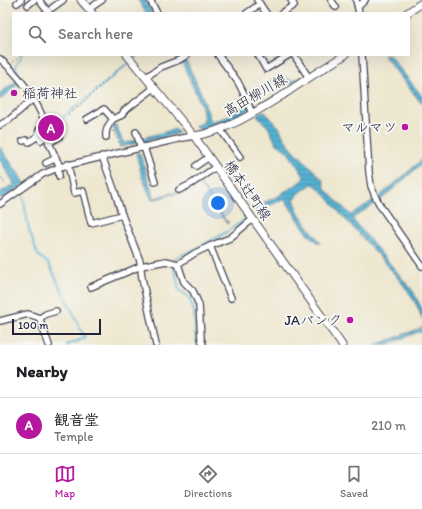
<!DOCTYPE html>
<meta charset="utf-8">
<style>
body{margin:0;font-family:Itim,"Klee One",sans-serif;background:#f6f6f6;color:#202124}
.scale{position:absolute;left:12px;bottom:10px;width:89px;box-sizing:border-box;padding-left:4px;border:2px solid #22223b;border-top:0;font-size:11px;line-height:14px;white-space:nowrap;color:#22223b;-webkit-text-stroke:3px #f6f6f2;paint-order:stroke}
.you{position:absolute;left:218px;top:203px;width:14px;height:14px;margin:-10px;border:3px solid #fff;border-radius:50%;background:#1a73e8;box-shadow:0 0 0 6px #1a73e833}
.badge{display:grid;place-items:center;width:26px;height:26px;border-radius:50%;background:#b5179e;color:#fff;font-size:13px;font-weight:700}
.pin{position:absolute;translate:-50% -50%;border:2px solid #fff;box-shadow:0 1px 4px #0006}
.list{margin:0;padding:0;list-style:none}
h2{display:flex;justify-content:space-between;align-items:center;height:52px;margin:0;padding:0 16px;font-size:17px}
h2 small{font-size:13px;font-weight:400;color:#757577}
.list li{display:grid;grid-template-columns:26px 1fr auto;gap:12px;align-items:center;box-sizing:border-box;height:56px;padding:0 16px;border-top:1px solid #e0e0e0}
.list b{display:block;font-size:15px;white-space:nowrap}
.list p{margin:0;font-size:13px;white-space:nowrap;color:#757577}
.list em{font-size:13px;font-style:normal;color:#757577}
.icon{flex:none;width:22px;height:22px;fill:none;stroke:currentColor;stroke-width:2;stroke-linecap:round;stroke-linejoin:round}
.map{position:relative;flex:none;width:422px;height:345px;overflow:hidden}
.search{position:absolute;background:#fff;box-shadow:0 4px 16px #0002;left:12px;right:12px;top:12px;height:44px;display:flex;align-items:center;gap:10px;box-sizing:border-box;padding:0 14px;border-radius:0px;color:#757577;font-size:15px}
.sheet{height:108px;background:#fff}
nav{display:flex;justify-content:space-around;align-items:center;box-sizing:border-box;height:56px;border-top:1px solid #e0e0e0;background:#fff;font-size:11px;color:#757577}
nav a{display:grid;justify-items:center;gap:2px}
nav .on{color:#b5179e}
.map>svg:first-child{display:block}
</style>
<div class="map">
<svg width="422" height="345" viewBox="0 0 422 345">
<defs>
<pattern id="water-rules" width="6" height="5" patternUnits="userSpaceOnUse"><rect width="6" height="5" fill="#55b2d3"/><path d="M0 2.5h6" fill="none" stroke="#4690ac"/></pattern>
</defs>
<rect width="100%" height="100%" fill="#f6f6f2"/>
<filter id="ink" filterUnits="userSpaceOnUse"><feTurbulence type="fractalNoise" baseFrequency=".025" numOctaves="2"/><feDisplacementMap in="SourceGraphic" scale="8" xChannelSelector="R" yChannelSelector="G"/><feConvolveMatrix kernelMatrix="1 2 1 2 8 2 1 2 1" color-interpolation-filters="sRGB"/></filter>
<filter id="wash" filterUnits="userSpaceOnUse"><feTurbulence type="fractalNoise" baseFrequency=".012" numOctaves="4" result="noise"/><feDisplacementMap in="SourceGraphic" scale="16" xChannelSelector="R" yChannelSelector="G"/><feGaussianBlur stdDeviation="0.9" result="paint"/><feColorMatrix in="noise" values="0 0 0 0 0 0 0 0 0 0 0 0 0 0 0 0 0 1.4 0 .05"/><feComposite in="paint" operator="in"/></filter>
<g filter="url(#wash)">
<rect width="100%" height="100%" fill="#eee7cf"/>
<g fill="url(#water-rules)" stroke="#3c6a87">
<polygon points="138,0 145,0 153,13 146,13"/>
<path d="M177,55H183L186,60C195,80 205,99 210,120L212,121L227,117L245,105L248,94C259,87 270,81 282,75L292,81L302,76V78L290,84L280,79L250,98L252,105L255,103L256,105L236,116L231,121L215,127L200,130L195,126L204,122L202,107L181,60Z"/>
<polygon points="386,55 389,55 422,96 422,104 384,56"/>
<polygon points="17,81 19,83 0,100 0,93"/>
<path d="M264,111L279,127L284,138L293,149L323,180L325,188L327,191L351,215L380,196L422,160V165L419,166L382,199L356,216L353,218V220L413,291L422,309V319C419,309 414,300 408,291C387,263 362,238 339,212C333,205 319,185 312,184L298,194L294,199L297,207V209L298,212L320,242V244L308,234L285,200H283L262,208L257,212L254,209L258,205L279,196L282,193L293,187L301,181L303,179L304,176L287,151L276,143L268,127L257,115Z"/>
<polygon points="116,125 122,140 125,143 175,129 178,131 178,133 176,134 121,147 120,142 113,129 113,126"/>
<path d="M0,147L25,183L9,195L0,199V192C5,190 12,187 14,183L0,160Z"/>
<polygon points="136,153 140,153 153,195 152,195 154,198 171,193 179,193 191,187 198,185 202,187 205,190 226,221 229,222 227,224 205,191 199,186 196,186 191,188 180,194 172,194 164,197 152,200 142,177"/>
<polygon points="422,326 422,333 418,332 386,345 375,345 421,328"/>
</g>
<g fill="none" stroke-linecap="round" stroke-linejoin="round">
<g stroke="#55b2d3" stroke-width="2">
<polyline points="133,59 138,55"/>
<path d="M19,75C18,73 17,71 16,69C14,65 21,59 22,55"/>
<polyline points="63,118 69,112 83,102 130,62"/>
<polyline points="23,196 29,230 38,255 49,264 85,338 67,345"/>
<path d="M198,345L196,336L194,311L189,297L179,290L173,261L176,258C201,246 227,234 248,217"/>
</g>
</g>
</g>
<g filter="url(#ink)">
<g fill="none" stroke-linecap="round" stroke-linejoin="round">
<g stroke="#414051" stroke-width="8">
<g id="minor">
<polyline points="39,0 49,13"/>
<polyline points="150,0 157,13"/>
<polyline points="257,0 266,13"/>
<polyline points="331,0 336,7"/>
<polyline points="356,0 359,13"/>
<polyline points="17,3 21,0"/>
<polyline points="28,5 34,0"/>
<polyline points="358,7 365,0"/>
<polyline points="52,8 63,0"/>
<polyline points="89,9 102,0"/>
<polyline points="247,13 260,4"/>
<polyline points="282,13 294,5 291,0"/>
<polyline points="218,55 238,82 246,98 252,114"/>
<polyline points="258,55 266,69 289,55"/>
<polyline points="294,55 309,78"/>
<polyline points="362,55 369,172 371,186 375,196 381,207 422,266"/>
<path d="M0,59C20,76 35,98 45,122L43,126L49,143L60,167"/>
<polyline points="146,77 161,67 179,60 187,55"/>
<polyline points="87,119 104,109 113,119 122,115 124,111 154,88"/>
<polyline points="0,125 9,120 33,99"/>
<polyline points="43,126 56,124"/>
<polyline points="220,129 240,157"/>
<polyline points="39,130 38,136 41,140 47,135"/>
<polyline points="136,132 141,148"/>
<polyline points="47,137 56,130"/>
<path d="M106,137C105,130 108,125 113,119"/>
<polyline points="23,141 26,140 29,142 38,136"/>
<polyline points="49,143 59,137"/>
<polyline points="144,147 155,182"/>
<polyline points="102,156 115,192 122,215 140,261 142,278 156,345"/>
<polyline points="46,163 56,158"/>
<polyline points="68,164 74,193 83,191 91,223 122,215"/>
<polyline points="196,166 209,157"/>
<polyline points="58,167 59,176"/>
<polyline points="179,190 191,184 216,167"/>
<polyline points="0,204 43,174 60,167 182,138 194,136"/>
<polyline points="178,264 184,282 193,291 199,305 201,338 203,345"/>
<polyline points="91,287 141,266 166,261 178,264 195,253 210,246"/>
<polyline points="231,298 210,246 230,238 253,219"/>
<polyline points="40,318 41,323 49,345"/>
<polyline points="40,318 46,314 56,311"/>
<polyline points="0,321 28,314 40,318"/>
</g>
</g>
<g stroke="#414051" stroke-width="9">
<g id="major">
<polyline points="81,0 92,13"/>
<polyline points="407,13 422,3"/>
<polyline points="127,55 194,136 342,345"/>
<path d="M194,136C227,131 255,112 283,95C303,81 324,68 345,55"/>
</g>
</g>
<g stroke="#414051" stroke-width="1" stroke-dasharray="1 3" stroke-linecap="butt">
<polyline points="13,62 23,55"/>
<polyline points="68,114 83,102 125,63"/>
<polyline points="113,131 121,146"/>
<polyline points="0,174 4,183 9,186 11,189"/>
</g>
<use href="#minor" stroke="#fff" stroke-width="5.5"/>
<use href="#major" stroke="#fff" stroke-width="7"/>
</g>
</g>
<g fill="#b5179e" stroke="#f6f6f2" stroke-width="1.5">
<circle cx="14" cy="93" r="4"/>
<circle cx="405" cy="127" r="4"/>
<circle cx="350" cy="320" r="4"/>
</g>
<g text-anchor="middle" stroke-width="4" stroke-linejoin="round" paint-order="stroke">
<g font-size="14" fill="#22223b" stroke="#f6f6f2" text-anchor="end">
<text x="22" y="98" text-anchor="start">稲荷神社</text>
<text x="397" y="132">マルマツ</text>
<text x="342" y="325">JAバンク</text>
</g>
<g font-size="14" fill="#22223b" stroke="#f6f6f2">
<text transform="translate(255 95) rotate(-30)" y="5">高田柳川線</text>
<text transform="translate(248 190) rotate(55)" y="5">橋本辻町線</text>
</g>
</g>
</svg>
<div class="scale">100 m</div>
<div class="you"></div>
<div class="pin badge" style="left:51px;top:128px">A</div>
<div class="search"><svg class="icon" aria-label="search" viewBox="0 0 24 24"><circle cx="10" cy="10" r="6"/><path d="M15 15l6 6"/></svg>Search here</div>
</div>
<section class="sheet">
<h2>Nearby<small></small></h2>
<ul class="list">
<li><span class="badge">A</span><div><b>観音堂</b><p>Temple</p></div><em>210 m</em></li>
</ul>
</section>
<nav>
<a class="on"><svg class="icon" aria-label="map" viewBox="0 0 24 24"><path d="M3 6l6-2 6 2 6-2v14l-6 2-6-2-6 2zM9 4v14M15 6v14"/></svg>Map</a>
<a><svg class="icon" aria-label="directions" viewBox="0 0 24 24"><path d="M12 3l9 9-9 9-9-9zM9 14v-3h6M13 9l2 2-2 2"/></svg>Directions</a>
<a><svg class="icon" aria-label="saved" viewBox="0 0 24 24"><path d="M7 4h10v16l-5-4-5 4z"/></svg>Saved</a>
</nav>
